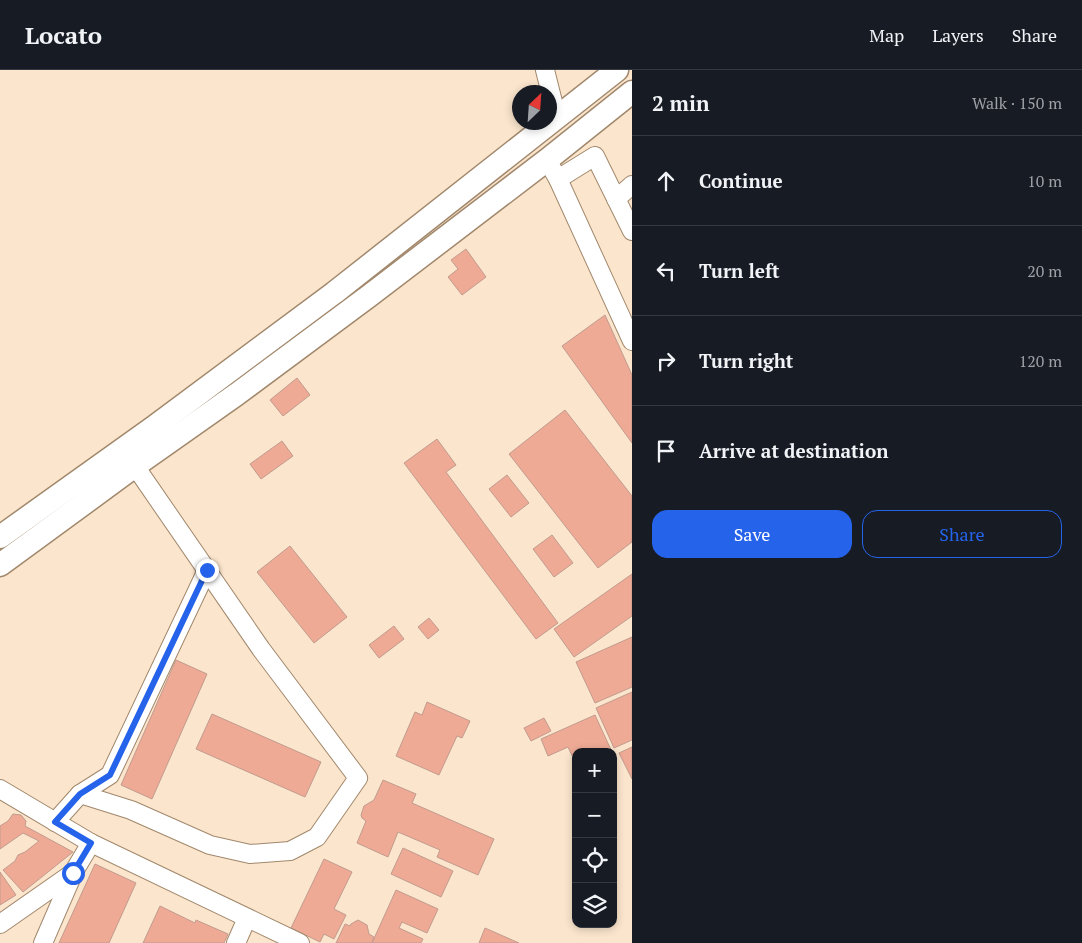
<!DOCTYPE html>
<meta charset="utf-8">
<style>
body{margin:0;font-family:"PT Serif",serif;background:#20242c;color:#f1f3f6}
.controls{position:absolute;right:15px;bottom:15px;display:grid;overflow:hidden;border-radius:10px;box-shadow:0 2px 8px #0003}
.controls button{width:45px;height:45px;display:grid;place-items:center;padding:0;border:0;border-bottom:1px solid #363941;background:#171b24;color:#f1f3f6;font:25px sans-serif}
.compass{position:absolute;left:512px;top:15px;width:45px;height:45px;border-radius:50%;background:#171b24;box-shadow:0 2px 8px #0003;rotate:25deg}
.stop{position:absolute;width:15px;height:15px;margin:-11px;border:4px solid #2563eb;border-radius:50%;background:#fff}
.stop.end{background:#2563eb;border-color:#fff;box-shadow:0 1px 5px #0008}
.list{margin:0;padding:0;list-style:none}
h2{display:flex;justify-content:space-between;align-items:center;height:65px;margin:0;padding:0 20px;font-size:21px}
h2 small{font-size:16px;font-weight:400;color:#9ea1a6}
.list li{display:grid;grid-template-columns:32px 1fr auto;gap:15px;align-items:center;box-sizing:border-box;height:90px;padding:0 20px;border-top:1px solid #363941}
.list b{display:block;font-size:19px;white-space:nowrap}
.list em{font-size:16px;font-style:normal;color:#9ea1a6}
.actions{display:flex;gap:10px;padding:15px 20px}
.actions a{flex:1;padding:11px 0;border:1px solid #2563eb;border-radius:15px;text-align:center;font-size:18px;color:#2563eb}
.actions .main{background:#2563eb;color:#fff}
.icon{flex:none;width:28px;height:28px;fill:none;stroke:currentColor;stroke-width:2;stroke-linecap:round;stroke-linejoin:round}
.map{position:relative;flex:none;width:632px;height:873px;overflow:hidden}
header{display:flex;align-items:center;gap:30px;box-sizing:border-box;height:70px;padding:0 25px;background:#171b24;border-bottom:1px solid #363941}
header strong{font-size:24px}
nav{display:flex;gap:28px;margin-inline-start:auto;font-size:18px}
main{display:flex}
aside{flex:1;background:#171b24}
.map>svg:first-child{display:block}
</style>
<header>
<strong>Locato</strong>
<nav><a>Map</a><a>Layers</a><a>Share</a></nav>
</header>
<main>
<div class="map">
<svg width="632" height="873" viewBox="0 0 632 873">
<rect width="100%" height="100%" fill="#fbe5cd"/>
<g fill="#eeaa94" stroke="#c19b8e">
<polygon points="466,179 486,207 462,225 448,207 458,199 451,190"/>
<polygon points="605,245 632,305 632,373 562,276"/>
<polygon points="297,308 310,325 283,346 270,330"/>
<polygon points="565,340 632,426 632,472 598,498 509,384"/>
<polygon points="437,369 456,395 446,402 558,553 536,569 404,393"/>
<polygon points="282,371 293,386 261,409 250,394"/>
<polygon points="507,405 529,433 511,447 489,419"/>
<polygon points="552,465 573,493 554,507 533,479"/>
<polygon points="290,476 347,547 314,573 257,502"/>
<polygon points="632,504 632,546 574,587 554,559"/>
<polygon points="429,548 439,560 428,569 418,557"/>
<polygon points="394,556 404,569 379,588 369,575"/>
<polygon points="632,567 632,617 595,633 576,592"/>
<polygon points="176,590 207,604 152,729 121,715"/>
<polygon points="632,622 632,670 614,678 596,638"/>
<polygon points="427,632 470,651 462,668 457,666 439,705 396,686 415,642 422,645"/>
<polygon points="212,644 321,692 305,727 196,679"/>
<polygon points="595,645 612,682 576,682 576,694 568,677 548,686 541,669"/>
<polygon points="544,648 551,661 531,671 524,658"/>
<polygon points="632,677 632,709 619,683"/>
<polygon points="383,710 416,724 412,733 494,769 478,805 437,787 440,780 398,762 388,787 357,773 366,751 362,748 361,745 364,736 374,730"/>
<polygon points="13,744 21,745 26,751 25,756 73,782 23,822 3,800 15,791 18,785 25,782 39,771 23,763 0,779 0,756 8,751"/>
<polygon points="403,778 453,801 441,827 391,804"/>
<polygon points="324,789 352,802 334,839 346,845 334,869 324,864 320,872 291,858"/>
<polygon points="95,794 136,813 109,873 59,873"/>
<polygon points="0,802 16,825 0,835"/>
<polygon points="396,820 438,839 427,863 402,852 399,858 423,869 421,873 372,873"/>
<polygon points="160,836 195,853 196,850 228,864 224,873 143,873"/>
<polygon points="358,850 367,855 369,864 374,867 372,873 336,873 345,854 350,856 351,854"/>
<polygon points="485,858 519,873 479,873"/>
</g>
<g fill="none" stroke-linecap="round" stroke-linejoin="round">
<g stroke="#a1886c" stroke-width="20">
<g id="minor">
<polyline points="545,0 557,48"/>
<polyline points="547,90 558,109 632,271"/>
<polyline points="558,109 595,86 632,161"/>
<polyline points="616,129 632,115"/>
<polyline points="0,719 91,773 300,873"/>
<polyline points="80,724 131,740 210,775 250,784 290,781 317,767 358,708 261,579 135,396"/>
<polyline points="55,752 80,724 110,705 207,500"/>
<polyline points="0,854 73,803 91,773"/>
<polyline points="43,873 73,804"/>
<polyline points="236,873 247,848"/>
</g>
</g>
<g stroke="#a1886c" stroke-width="25">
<g id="major">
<polyline points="0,467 154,357 334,223 617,0"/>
<polyline points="0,495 135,396 237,324 369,226 547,90 632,22"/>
</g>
</g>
<use href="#minor" stroke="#fff" stroke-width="18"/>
<use href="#major" stroke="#fff" stroke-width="22"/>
</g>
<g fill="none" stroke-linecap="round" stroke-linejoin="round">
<polyline stroke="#2563eb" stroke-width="6" points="73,803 91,773 55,752 80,724 110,705 207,500"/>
</g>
</svg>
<div class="controls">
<button>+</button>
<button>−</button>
<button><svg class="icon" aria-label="locate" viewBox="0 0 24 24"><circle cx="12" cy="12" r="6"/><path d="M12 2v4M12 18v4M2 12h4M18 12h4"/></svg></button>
<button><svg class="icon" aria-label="layers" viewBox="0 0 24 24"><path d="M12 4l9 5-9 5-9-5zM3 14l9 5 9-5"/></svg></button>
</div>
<svg class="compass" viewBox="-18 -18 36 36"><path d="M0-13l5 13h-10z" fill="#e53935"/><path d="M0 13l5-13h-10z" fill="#9ea1a6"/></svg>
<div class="stop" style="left:73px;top:803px"></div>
<div class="stop end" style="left:207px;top:500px"></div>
</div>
<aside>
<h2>2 min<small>Walk · 150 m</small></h2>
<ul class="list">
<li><svg class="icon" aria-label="ahead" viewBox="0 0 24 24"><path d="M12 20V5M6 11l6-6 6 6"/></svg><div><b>Continue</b></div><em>10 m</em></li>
<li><svg class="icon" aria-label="left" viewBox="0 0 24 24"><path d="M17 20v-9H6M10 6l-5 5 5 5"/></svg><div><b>Turn left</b></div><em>20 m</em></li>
<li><svg class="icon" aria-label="right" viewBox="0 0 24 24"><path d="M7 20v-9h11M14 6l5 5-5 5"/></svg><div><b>Turn right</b></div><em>120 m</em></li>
<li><svg class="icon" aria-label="arrive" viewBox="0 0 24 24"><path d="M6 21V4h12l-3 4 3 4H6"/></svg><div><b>Arrive at destination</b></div></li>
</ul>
<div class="actions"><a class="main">Save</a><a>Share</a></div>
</aside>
</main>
